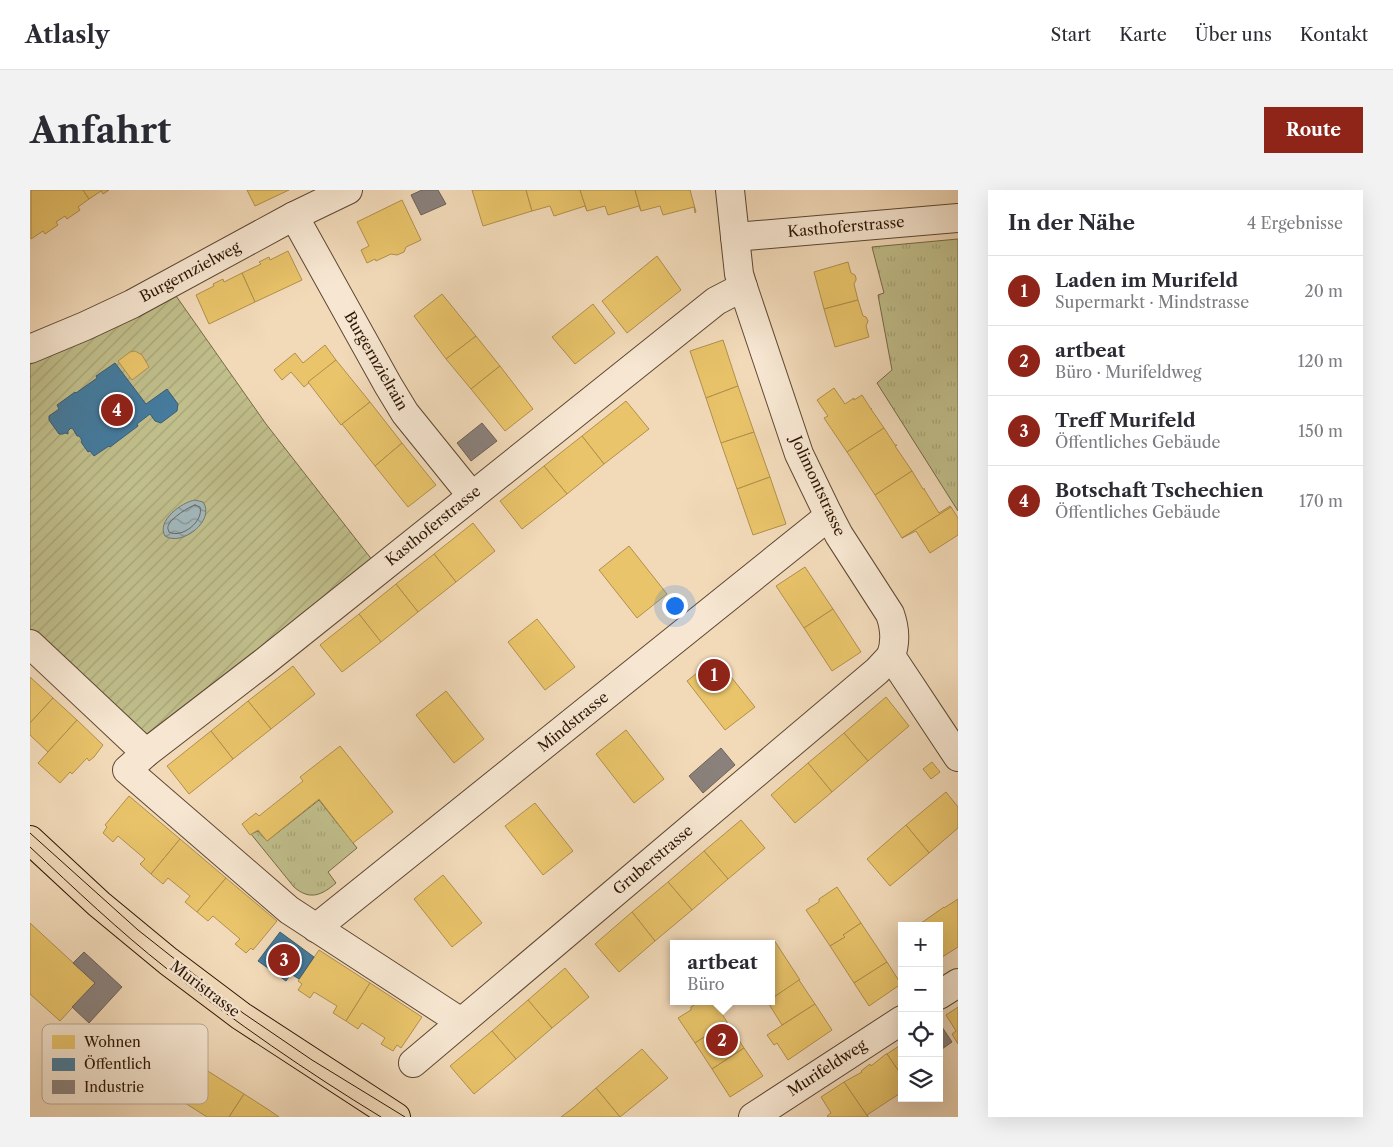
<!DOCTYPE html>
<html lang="de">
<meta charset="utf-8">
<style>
body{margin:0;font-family:"Libre Caslon Text",serif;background:#f2f2f3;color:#2b2b33}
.controls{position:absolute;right:15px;bottom:15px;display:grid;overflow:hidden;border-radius:0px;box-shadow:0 5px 20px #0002}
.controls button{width:45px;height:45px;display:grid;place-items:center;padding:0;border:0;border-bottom:1px solid #e1e1e2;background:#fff;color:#2b2b33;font:25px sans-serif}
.you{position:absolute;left:644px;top:415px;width:18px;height:18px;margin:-12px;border:4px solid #fff;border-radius:50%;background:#1a73e8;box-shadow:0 0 0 8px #1a73e833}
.badge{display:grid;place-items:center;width:32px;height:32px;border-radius:50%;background:#8f2418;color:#fff;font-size:16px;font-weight:700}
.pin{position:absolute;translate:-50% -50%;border:2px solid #fff;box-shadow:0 1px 5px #0006}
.popup{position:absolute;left:640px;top:750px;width:105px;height:65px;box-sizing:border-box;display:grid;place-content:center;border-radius:0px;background:#fff;filter:drop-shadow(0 1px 4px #0005);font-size:16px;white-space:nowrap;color:#7c7c81}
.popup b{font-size:19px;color:#2b2b33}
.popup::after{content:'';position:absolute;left:50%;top:100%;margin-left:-10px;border:10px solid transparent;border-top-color:#fff}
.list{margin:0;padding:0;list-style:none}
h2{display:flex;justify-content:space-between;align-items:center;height:65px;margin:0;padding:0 20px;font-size:21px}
h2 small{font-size:16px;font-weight:400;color:#7c7c81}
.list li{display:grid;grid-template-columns:32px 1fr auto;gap:15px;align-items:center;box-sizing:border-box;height:70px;padding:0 20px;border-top:1px solid #e1e1e2}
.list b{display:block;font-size:19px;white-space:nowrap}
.list p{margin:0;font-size:16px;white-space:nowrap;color:#7c7c81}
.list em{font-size:16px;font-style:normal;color:#7c7c81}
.icon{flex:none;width:28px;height:28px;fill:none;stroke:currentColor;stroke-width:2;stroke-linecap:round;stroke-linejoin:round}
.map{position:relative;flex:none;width:928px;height:927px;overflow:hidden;border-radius:0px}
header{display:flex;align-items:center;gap:30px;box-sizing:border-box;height:70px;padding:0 25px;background:#fff;border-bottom:1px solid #e1e1e2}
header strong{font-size:24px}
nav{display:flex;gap:28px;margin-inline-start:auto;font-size:18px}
.intro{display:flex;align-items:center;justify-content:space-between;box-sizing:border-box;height:120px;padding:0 30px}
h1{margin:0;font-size:35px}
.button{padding:12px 22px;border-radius:0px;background:#8f2418;color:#fff;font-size:18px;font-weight:700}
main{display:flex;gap:30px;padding:0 30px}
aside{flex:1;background:#fff;border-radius:0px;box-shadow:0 5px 20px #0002}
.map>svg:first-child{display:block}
</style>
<header>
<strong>Atlasly</strong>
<nav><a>Start</a><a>Karte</a><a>Über uns</a><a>Kontakt</a></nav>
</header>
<div class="intro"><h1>Anfahrt</h1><a class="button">Route</a></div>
<main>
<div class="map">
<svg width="928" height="927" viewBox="0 0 928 927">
<defs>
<pattern id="park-tufts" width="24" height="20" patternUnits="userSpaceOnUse" patternTransform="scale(1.25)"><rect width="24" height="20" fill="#c0be8b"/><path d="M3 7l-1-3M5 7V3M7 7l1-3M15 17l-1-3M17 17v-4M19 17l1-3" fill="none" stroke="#a5a376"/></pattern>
<pattern id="garden-furrows" width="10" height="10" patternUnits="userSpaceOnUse" patternTransform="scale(1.25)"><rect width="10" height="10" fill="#c0be8b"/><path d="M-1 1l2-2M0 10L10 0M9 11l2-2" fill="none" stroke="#a5a376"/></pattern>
<pattern id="water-waves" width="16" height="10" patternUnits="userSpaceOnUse" patternTransform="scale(1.25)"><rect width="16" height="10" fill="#a2b7bb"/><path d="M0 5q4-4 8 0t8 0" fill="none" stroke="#849496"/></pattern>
</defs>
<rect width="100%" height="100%" fill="#f2dab9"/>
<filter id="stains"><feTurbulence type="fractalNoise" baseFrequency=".004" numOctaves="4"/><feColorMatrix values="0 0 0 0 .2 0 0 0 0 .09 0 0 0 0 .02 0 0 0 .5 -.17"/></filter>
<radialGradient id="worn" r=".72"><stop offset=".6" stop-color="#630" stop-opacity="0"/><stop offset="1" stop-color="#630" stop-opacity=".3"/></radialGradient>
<g fill="url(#park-tufts)" stroke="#766a48">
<polygon points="928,49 928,321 847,193 862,180 848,105 854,103 842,57"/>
<path d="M289,610L327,658L298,682L306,693C292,705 280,711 264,697L221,644L228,641L237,651Z"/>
</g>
<polygon fill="url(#garden-furrows)" stroke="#766a48" points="144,103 236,234 343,371 122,544 112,544 0,443 0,168"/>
<path fill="url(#water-waves)" stroke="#737772" d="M165,310L173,312C186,330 152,357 135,346C126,331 152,312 165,310Z"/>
<g fill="#e9c46a" stroke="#b1904c">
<polygon points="1,0 53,0 59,9 48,17 50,20 37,29 35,26 26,32 28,35 15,44 13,41 1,49"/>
<polygon points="53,0 79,0 73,4 71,1 59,9"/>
<polygon points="217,0 259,0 225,16"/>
<polygon points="442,0 496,0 502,21 453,36"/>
<polygon points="496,0 550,0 557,21 555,16 524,26 520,16 502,21"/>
<polygon points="550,0 605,0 611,21 609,16 578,25 575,16 557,21"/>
<polygon points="605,0 660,0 666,22 665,23 664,17 633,25 630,16 611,21"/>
<polygon points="372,10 391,50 376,57 374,62 367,65 361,64 346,71 345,69 337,73 331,60 339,56 327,32"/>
<polygon points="258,61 272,90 225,112 212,83 231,74 229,72 239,67 240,70"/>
<polygon points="627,66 651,100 597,143 572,111"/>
<polygon points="818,72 821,83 825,85 826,88 826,90 824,94 828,110 794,119 784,82"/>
<polygon points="212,83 225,112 179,134 166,105 184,96 183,94 193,89 194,92"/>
<polygon points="412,104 446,146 416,169 384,126"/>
<polygon points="828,110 833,126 836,127 838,131 836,136 839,147 805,157 794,119"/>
<polygon points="563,114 585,143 545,174 522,147"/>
<polygon points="446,146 470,176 441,199 416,169"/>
<polygon points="693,150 708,196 676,208 660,161"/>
<polygon points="295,155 306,170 274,197 261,182 252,190 244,180 265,163 273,173"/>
<polygon points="105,161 112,165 119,177 102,190 88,171 100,162"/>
<polygon points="306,170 340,212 311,235 278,192"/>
<polygon points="470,176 503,219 475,241 441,199"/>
<polygon points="708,196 724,242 691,253 676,208"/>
<polygon points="804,198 815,214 824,208 824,210 832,205 841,219 842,219 841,219 854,238 817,262 794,228 798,226 787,210"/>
<polygon points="596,211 619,239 574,274 552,246"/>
<polygon points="340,212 372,253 345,276 312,234"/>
<polygon points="854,238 865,255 867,255 865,256 882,281 845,305 817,262"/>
<polygon points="724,242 740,287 707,299 691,253"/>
<polygon points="552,246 574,274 537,304 514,276"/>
<polygon points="372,253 406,295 378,317 345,276"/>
<polygon points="514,276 537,304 492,339 470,311"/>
<polygon points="882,281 893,299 895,299 894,299 909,323 920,316 921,317 872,348 845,305"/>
<polygon points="740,287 756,334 723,345 707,299"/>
<polygon points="921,317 928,328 928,345 900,363 886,341 872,348"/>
<polygon points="443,333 465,361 426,392 404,364"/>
<polygon points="599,356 637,404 607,428 569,380"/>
<polygon points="404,364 426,392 388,422 366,394"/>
<polygon points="775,377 803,419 774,438 746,396"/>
<polygon points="366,394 388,422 351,452 329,424"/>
<polygon points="803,419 831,462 802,481 774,438"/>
<polygon points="329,424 351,452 312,482 290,455"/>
<polygon points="507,429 545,477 515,500 478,452"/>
<polygon points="686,468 725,517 695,540 657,491"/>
<polygon points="263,476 285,504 241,539 218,511"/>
<polygon points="0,487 23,508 0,533"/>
<polygon points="416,501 454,549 424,573 386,525"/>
<polygon points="856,507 879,536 838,571 814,543"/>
<polygon points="23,508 47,530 18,562 0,545 0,533"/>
<polygon points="218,511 241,539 203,569 181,541"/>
<polygon points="47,530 73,555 64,567 59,571 57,568 42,584 40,582 30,593 8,573"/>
<polygon points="596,540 634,589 604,613 566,564"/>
<polygon points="181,541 203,569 159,604 137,576"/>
<polygon points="814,543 838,571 802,602 778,573"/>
<polygon points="310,556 363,622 323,653 289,609 237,651 228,640 220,645 212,634 226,623 229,626 273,591 270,587"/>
<polygon points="902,572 910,582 901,589 893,579"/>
<polygon points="778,573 802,602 765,633 741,605"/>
<polygon points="916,602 928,617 928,638 899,663 876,635"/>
<polygon points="99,606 150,649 121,684 110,674 115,669 88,646 83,652 73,643 77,637 75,635"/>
<polygon points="505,613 543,661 513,685 475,636"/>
<polygon points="711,630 735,658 698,689 674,661"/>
<polygon points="876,635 899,663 860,696 837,669"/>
<polygon points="150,649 196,688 167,722 155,712 160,706 138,688 133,694 121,684"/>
<polygon points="674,661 698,689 662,720 638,692"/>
<polygon points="413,685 452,733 422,757 384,709"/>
<polygon points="196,688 247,731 223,760 221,758 216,763 205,754 210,749 183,726 178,731 167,722"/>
<polygon points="638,692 662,720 625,751 602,722"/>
<polygon points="807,697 831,733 813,745 815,747 800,756 776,720 789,712 789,709"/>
<polygon points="928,709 928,757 909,769 909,736 887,736 914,717 914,718"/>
<polygon points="602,722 625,751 589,782 565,754"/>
<polygon points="0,733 65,793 30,831 0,804"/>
<polygon points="831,733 857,772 824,793 800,756 815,747 813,745"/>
<polygon points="744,750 770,790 741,809 741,754 738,754"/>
<polygon points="289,760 340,793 316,831 303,823 307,816 284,802 280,808 268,800 272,794 268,791"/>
<polygon points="857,772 871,794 839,816 824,793"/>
<polygon points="535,778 559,807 522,838 498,810"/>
<polygon points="769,790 785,814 752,835 737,811 741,811 741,809"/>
<polygon points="340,793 392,827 371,858 367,855 363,861 351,854 355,848 332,833 328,839 316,831"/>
<polygon points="498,810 522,838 486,869 462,841"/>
<polygon points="670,811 684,811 697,832 665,853 648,828 661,820 661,817"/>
<polygon points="785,814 802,840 758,870 747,853 744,855 737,845"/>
<polygon points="928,817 928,854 922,844 926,841 916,825"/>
<polygon points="697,832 714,858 682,879 665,853"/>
<polygon points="110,838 162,871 141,904 89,871"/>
<polygon points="462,841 486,869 444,904 420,876"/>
<polygon points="872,854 872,886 857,864"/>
<polygon points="714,858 733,886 700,907 682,879"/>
<polygon points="612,859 638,888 590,927 566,898"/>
<polygon points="856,864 857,864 872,886 872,902 837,925 838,927 814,892 832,882 831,881 840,874 841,876"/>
<polygon points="162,871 214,904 199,927 177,927 141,904"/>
<polygon points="814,892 838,927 798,927 797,926 801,923 791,907"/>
<polygon points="566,898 590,927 531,927 543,918"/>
<polygon points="214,904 239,920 249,927 199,927"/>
</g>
<g fill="#457b9d" stroke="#3e5d6f">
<polygon points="85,173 116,214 137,199 148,214 147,221 131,233 125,231 120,224 107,234 108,236 80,257 79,256 64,266 60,261 58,262 51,252 52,250 49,246 47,246 43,239 41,238 38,241 38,244 35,243 33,244 29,244 19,230 19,226 29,219 27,215 45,202 46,203 67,188 66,186"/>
<polygon points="250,742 284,767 269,789 261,784 256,791 228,771"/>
</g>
<g fill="#8a817c" stroke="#6e6158">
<polygon points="392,0 408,0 416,14 391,25 381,5"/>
<polygon points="452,233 467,251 441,271 427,253"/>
<polygon points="691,558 705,575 673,603 659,586"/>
<polygon points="54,762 92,797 59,833 42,817 65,793 43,773"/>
<polygon points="910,834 922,852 912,859 909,854 909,835"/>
</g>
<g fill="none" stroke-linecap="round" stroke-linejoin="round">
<path stroke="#686660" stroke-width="1" d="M165,315L170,317C174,331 152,349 139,342C138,339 137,338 139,334C142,328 158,317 165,315Z"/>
<g stroke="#5e4732" stroke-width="30">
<g id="minor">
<path d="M700,0L709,84L713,97L769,264L799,326L809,345L860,424C865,438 866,452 861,466L928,567"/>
<polyline points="264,26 358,195 375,223 442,306"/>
<polyline points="705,47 928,28"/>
<polyline points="0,159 55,136 102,114 264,26 318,0"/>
<polyline points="0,454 116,563"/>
<polyline points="286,738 799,326"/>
<polyline points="909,805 928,793"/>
<polyline points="431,832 259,720 97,580 116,563 233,473 686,111 713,97"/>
<polyline points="383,873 847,481 861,466"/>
<polyline points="723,927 872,830"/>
</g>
</g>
<g stroke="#2d1605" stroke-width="30">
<polyline id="major" points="0,650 69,714 138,771 211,826 366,927"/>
</g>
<use href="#minor" stroke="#f7e7d2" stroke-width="28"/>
<use href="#major" stroke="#f2dab9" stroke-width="28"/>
<g stroke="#2d1605" stroke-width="1">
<polyline points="0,643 108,740 213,823 282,870 375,927"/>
<path d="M0,657C45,699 89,741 136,778C205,832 277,882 351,927"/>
</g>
</g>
<g text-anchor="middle" stroke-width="5" stroke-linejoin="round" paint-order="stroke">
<g font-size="15" fill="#2d1605" stroke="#f7e7d2">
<text transform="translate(816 37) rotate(-5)" y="5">Kasthoferstrasse</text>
<text transform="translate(160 82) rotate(-28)" y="5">Burgernzielweg</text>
<text transform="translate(346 171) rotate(60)" y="5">Burgernzielrain</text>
<text transform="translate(788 296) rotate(65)" y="5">Jolimontstrasse</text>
<text transform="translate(403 336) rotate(-39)" y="5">Kasthoferstrasse</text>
<text transform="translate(543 532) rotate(-39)" y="5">Mindstrasse</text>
<text transform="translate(623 670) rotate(-40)" y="5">Gruberstrasse</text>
<text transform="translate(175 799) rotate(37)" y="5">Muristrasse</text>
<text transform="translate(797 878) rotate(-33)" y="5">Murifeldweg</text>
</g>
</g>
<rect x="12" y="834" width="166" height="80" rx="8" fill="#f7e7d2" stroke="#baa894" stroke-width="1"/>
<rect x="22" y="845" width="23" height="14" fill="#e9c46a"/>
<rect x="22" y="868" width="23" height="13" fill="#457b9d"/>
<rect x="22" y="890" width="23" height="14" fill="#8a817c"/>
<g font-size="14" fill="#2d1605">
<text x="54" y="857">Wohnen</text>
<text x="54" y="879">Öffentlich</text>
<text x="54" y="902">Industrie</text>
</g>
<rect width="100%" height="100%" filter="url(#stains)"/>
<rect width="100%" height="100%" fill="url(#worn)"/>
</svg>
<div class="controls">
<button>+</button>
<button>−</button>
<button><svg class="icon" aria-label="locate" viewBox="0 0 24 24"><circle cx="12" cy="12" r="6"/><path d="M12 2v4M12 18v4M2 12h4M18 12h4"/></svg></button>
<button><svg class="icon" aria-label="layers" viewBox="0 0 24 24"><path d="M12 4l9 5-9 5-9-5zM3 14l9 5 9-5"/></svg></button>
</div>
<div class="you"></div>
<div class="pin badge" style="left:684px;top:485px">1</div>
<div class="pin badge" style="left:692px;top:850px">2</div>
<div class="popup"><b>artbeat</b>Büro</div>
<div class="pin badge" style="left:254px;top:770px">3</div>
<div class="pin badge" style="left:87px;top:220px">4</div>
</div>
<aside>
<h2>In der Nähe<small>4 Ergebnisse</small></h2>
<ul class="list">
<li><span class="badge">1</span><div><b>Laden im Murifeld</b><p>Supermarkt · Mindstrasse</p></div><em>20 m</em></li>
<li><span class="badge">2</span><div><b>artbeat</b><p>Büro · Murifeldweg</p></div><em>120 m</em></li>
<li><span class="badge">3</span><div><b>Treff Murifeld</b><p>Öffentliches Gebäude</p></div><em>150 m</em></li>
<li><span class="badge">4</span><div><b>Botschaft Tschechien</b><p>Öffentliches Gebäude</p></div><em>170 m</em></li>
</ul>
</aside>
</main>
